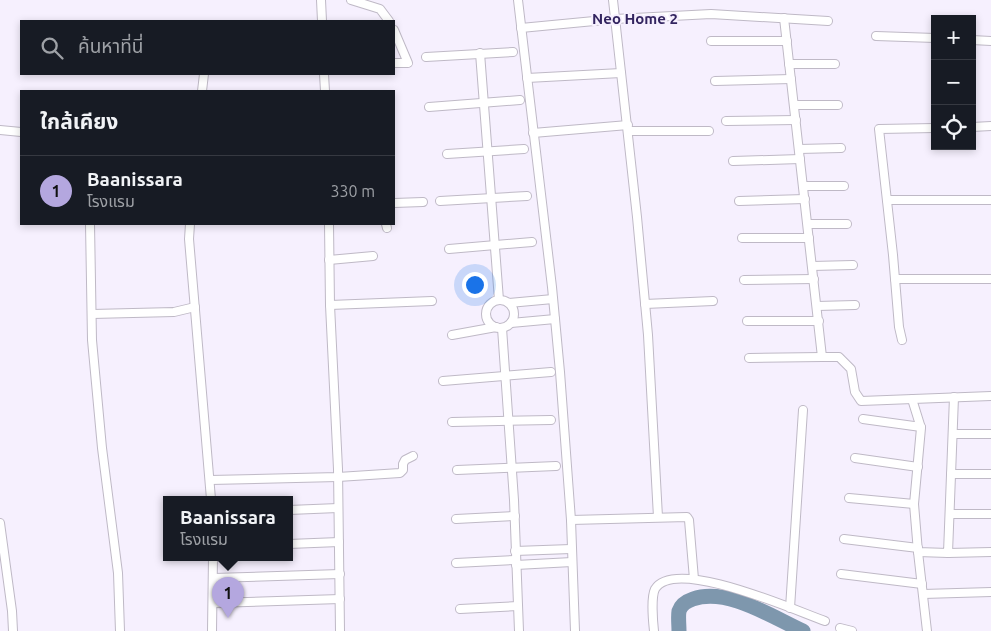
<!DOCTYPE html>
<html lang="th">
<meta charset="utf-8">
<style>
body{margin:0;font-family:Ubuntu,"Noto Sans Thai",sans-serif;background:#20242c;color:#f1f3f6}
.controls{position:absolute;right:15px;top:15px;display:grid;overflow:hidden;border-radius:0px;box-shadow:0 2px 8px #0003}
.controls button{width:45px;height:45px;display:grid;place-items:center;padding:0;border:0;border-bottom:1px solid #363941;background:#171b24;color:#f1f3f6;font:25px sans-serif}
.you{position:absolute;left:474px;top:284px;width:18px;height:18px;margin:-12px;border:4px solid #fff;border-radius:50%;background:#1a73e8;box-shadow:0 0 0 8px #1a73e833}
.badge{display:grid;place-items:center;width:32px;height:32px;border-radius:50%;background:#b4a7df;color:#111;font-size:16px;font-weight:700}
.pin{position:absolute;translate:-50% -41px;filter:drop-shadow(0 1px 2px #0008)}
.pin::after{content:'';position:absolute;top:26px;width:18px;height:15px;background:inherit;clip-path:polygon(0 0,100% 0,50% 100%)}
.popup{position:absolute;left:163px;top:496px;width:130px;height:65px;box-sizing:border-box;display:grid;place-content:center;border-radius:0px;background:#171b24;filter:drop-shadow(0 1px 4px #0005);font-size:16px;white-space:nowrap;color:#9ea1a6}
.popup b{font-size:19px;color:#f1f3f6}
.popup::after{content:'';position:absolute;left:50%;top:100%;margin-left:-10px;border:10px solid transparent;border-top-color:#171b24}
.list{margin:0;padding:0;list-style:none}
h2{display:flex;justify-content:space-between;align-items:center;height:65px;margin:0;padding:0 20px;font-size:21px}
h2 small{font-size:16px;font-weight:400;color:#9ea1a6}
.list li{display:grid;grid-template-columns:32px 1fr auto;gap:15px;align-items:center;box-sizing:border-box;height:70px;padding:0 20px;border-top:1px solid #363941}
.list b{display:block;font-size:19px;white-space:nowrap}
.list p{margin:0;font-size:16px;white-space:nowrap;color:#9ea1a6}
.list em{font-size:16px;font-style:normal;color:#9ea1a6}
.icon{flex:none;width:28px;height:28px;fill:none;stroke:currentColor;stroke-width:2;stroke-linecap:round;stroke-linejoin:round}
.map{position:relative;flex:none;width:991px;height:631px;overflow:hidden}
.search{position:absolute;background:#171b24;box-shadow:0 2px 8px #0003;left:20px;top:20px;width:375px;height:55px;display:flex;align-items:center;gap:12px;box-sizing:border-box;padding:0 18px;border-radius:0px;color:#9ea1a6;font-size:19px}
.panel{position:absolute;background:#171b24;box-shadow:0 2px 8px #0003;left:20px;top:90px;width:375px;height:135px;border-radius:0px}
.map>svg:first-child{display:block}
</style>
<div class="map">
<svg width="991" height="631" viewBox="0 0 991 631">
<rect width="100%" height="100%" fill="#f6f0fe"/>
<g fill="none" stroke-linecap="round" stroke-linejoin="round">
<path stroke="#7e97ad" stroke-width="15" d="M679,631C679,625 678,617 679,611C681,605 687,601 693,599C727,587 772,617 803,631"/>
<g stroke="#bfb9c6" stroke-width="10">
<g id="minor">
<polyline points="321,0 322,21"/>
<polyline points="351,0 380,9 389,21"/>
<polyline points="518,0 552,287 560,372 571,520 575,631"/>
<polyline points="613,0 637,217 648,335 658,517"/>
<polyline points="784,18 822,357 839,357 851,369 855,392 861,401 991,396"/>
<polyline points="521,28 615,19 711,14 828,21"/>
<polyline points="394,30 408,63 394,63"/>
<polyline points="876,36 935,38"/>
<polyline points="972,40 991,41"/>
<polyline points="711,41 787,41"/>
<polyline points="480,53 499,300"/>
<polyline points="426,57 513,52"/>
<polyline points="789,64 835,64"/>
<polyline points="324,74 325,91"/>
<polyline points="527,78 621,73"/>
<polyline points="715,81 791,79"/>
<polyline points="202,91 204,74"/>
<polyline points="794,105 838,105"/>
<polyline points="429,107 520,100"/>
<polyline points="726,121 796,120"/>
<polyline points="972,127 991,126"/>
<polyline points="0,130 21,132"/>
<polyline points="628,131 709,131"/>
<polyline points="533,133 628,125"/>
<polyline points="799,149 841,148"/>
<polyline points="447,154 524,149"/>
<polyline points="733,161 800,159"/>
<polyline points="803,186 844,186"/>
<polyline points="887,200 991,200"/>
<polyline points="440,201 527,196"/>
<polyline points="739,201 805,199"/>
<polyline points="394,203 423,202"/>
<polyline points="90,224 92,340 102,448 118,573 120,631"/>
<polyline points="190,224 189,239 211,499"/>
<polyline points="329,224 330,305 338,469 340,631"/>
<polyline points="386,224 387,228"/>
<polyline points="808,224 847,224"/>
<polyline points="742,238 809,238"/>
<polyline points="449,249 532,242"/>
<polyline points="329,260 373,256"/>
<polyline points="812,266 853,265"/>
<polyline points="895,279 991,279"/>
<polyline points="744,280 814,279"/>
<circle cx="500" cy="314" r="14"/>
<polyline points="509,303 553,299"/>
<polyline points="645,304 713,301"/>
<polyline points="330,305 432,301"/>
<polyline points="817,306 855,305"/>
<polyline points="92,314 174,312 195,307"/>
<polyline points="747,321 819,321"/>
<polyline points="511,323 555,319"/>
<polyline points="502,328 514,500 519,631"/>
<polyline points="452,335 496,327"/>
<polyline points="902,340 899,327 893,255 879,129 935,128"/>
<polyline points="749,358 822,357"/>
<polyline points="443,381 551,372"/>
<polyline points="912,399 921,428 914,504 918,552 948,553 954,397"/>
<polyline points="863,419 921,427"/>
<polyline points="452,422 551,420"/>
<polyline points="953,434 991,434"/>
<polyline points="855,458 918,467"/>
<polyline points="457,470 556,466"/>
<polyline points="951,474 991,474"/>
<polyline points="210,480 338,477 400,473 403,470 403,464 405,460 413,456"/>
<polyline points="849,498 914,504"/>
<polyline points="289,510 338,508"/>
<polyline points="950,514 991,514"/>
<polyline points="456,519 515,516"/>
<polyline points="571,520 687,517 689,520 694,579"/>
<polyline points="0,523 12,611 13,631"/>
<polyline points="844,539 918,548"/>
<polyline points="289,544 339,542"/>
<polyline points="515,551 571,549"/>
<polyline points="918,552 927,631"/>
<polyline points="948,553 991,552"/>
<polyline points="456,563 515,560"/>
<polyline points="516,565 572,562"/>
<polyline points="841,574 922,584"/>
<polyline points="213,578 340,574"/>
<polyline points="923,594 991,592"/>
<polyline points="213,603 340,599"/>
<polyline points="790,608 803,410"/>
<polyline points="460,609 518,606"/>
<polyline points="840,628 852,631"/>
<polyline points="212,631 213,557"/>
<path d="M654,631C653,622 651,597 655,589C675,556 796,611 825,621"/>
</g>
</g>
<use href="#minor" stroke="#fff" stroke-width="8"/>
</g>
<g text-anchor="middle" stroke-width="4" stroke-linejoin="round" paint-order="stroke">
<g font-size="15" font-weight="bold" fill="#332560" stroke="#f6f0fe">
<text x="635" y="24">Neo Home 2</text>
</g>
</g>
</svg>
<div class="controls">
<button>+</button>
<button>−</button>
<button><svg class="icon" aria-label="locate" viewBox="0 0 24 24"><circle cx="12" cy="12" r="6"/><path d="M12 2v4M12 18v4M2 12h4M18 12h4"/></svg></button>
</div>
<div class="you"></div>
<div class="pin badge" style="left:228px;top:618px">1</div>
<div class="popup"><b>Baanissara</b>โรงแรม</div>
<div class="search"><svg class="icon" aria-label="search" viewBox="0 0 24 24"><circle cx="10" cy="10" r="6"/><path d="M15 15l6 6"/></svg>ค้นหาที่นี่</div>
<section class="panel">
<h2>ใกล้เคียง<small></small></h2>
<ul class="list">
<li><span class="badge">1</span><div><b>Baanissara</b><p>โรงแรม</p></div><em>330 m</em></li>
</ul>
</section>
</div>
